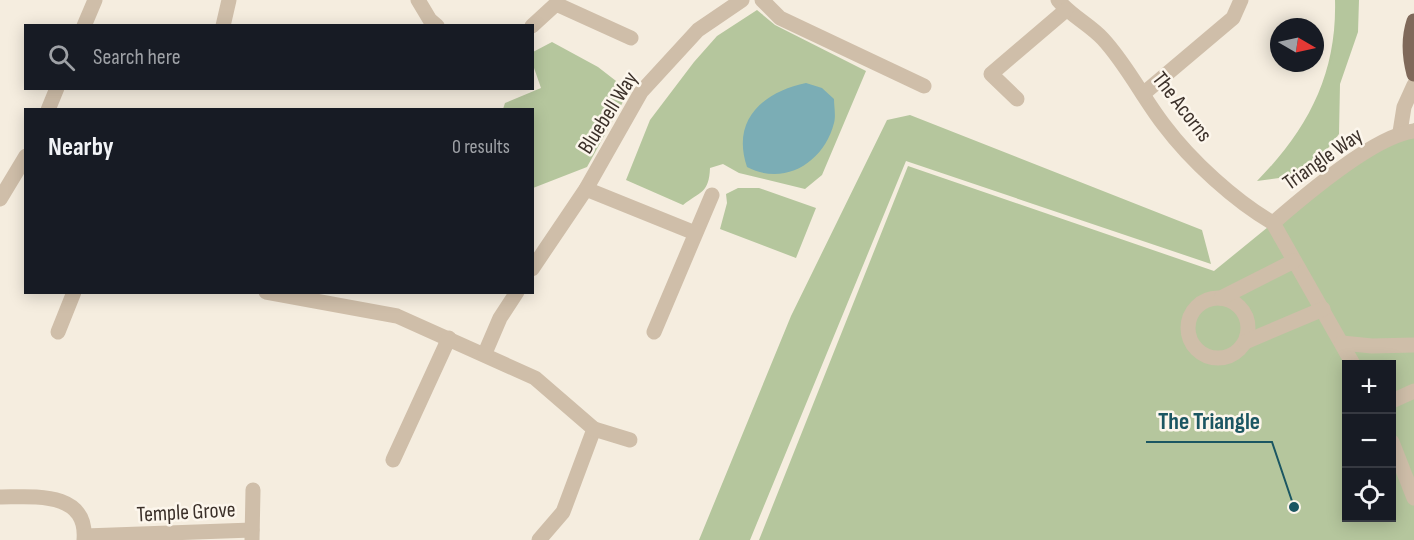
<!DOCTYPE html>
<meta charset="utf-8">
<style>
body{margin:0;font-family:"Sofia Sans Condensed",sans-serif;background:#242831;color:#f1f3f6}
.controls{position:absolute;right:18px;bottom:18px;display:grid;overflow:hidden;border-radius:0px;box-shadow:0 3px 15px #0003}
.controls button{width:54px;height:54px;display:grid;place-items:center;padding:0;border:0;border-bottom:2px solid #363941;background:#171b24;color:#f1f3f6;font:30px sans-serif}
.compass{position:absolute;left:1270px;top:18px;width:54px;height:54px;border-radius:50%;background:#171b24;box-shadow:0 3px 15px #0003;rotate:99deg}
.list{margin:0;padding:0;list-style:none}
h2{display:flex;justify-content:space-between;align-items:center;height:78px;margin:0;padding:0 24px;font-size:26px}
h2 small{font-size:20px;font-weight:400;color:#9ea1a6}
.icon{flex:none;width:33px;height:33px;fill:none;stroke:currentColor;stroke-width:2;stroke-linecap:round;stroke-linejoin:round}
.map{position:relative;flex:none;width:1414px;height:540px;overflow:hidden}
.search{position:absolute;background:#171b24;box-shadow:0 3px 15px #0003;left:24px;top:24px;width:510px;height:66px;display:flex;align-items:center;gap:15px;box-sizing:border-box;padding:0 21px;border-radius:0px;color:#9ea1a6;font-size:22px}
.panel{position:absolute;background:#171b24;box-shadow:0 3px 15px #0003;left:24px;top:108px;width:510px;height:186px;border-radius:0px}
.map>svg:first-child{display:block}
</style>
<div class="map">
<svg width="1414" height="540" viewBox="0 0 1414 540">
<rect width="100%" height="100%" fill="#f5eddf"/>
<g fill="#b5c69d" fill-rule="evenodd">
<path d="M1335,0H1359L1358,32L1340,84L1339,134L1308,174L1257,181C1308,129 1337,74 1335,0Z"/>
<path d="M757,10L775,25L866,71L822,175L805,189L739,173L723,164L710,168C709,193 701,191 683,205L626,180L650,120L694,62L717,36Z"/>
<polygon points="552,42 598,67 629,91 587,167 533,188 532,110 503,109 505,103 541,88 533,65 533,52"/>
<polygon points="910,115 1202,230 1211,264 906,161 750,540 699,540 791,316 887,120"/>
<path d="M1414,123V540H759L908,166L1214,271L1273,223ZM1346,364H1392V518H1346Z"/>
<polygon points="738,188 759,188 816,208 796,258 720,229 727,203 726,194"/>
</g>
<path fill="#7badb5" d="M806,83L822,88L834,99C834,106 836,116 834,123C824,162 785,187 747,167C731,120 763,92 806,83Z"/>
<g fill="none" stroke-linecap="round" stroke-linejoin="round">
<g stroke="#cfbea9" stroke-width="15">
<polyline points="418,0 430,20 437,26"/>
<polyline points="762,0 780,18 924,86"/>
<path d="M1058,0C1071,16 1089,24 1103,39C1127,65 1143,98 1164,125C1191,161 1235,201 1273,223"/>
<polyline points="84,26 95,0"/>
<polyline points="223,26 229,0"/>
<polyline points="532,26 556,4 631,38"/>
<polyline points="1143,94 1233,18 1241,0"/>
<polyline points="1017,99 991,74 1066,10"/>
<polyline points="48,110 57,88"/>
<polyline points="1400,132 1404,107 1414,85"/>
<polyline points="586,189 695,233"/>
<polyline points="0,199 26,156"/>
<path d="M1273,223C1304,196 1374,136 1414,131"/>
<polyline points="1273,223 1353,364"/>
<polyline points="532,269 586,189 641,92 698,30 742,0"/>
<polyline points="266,292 397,316 535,378 594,429 563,512 539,540"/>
<circle cx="1218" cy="328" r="30"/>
<polyline points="1221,298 1294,261"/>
<polyline points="58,332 74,292"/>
<polyline points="654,332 712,195"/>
<polyline points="1245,342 1323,309"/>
<polyline points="1342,343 1372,346 1414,345"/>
<polyline points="485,353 500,318 517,292"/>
<polyline points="1392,401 1414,391"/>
<polyline points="594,429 630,440"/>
<polyline points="1392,442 1414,498"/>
<polyline points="393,460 449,338"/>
<path d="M0,497C32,497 88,490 84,540"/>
<polyline points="85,536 252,530"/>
<polyline points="252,540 253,490"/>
</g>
<path stroke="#7f695a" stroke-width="15" d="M1414,21C1408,39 1409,55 1414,74"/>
</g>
<g text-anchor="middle" stroke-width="5" stroke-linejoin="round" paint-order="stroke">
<g font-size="22" fill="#3c312a" stroke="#fcf6ec">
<text transform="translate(1183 106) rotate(52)" y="8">The Acorns</text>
<text transform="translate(607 112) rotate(-58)" y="8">Bluebell Way</text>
<text transform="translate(1322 158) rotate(-35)" y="8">Triangle Way</text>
<text transform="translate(186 511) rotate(-3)" y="8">Temple Grove</text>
</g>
</g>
<path fill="none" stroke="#1b5662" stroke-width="2" d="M1294 507L1272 442H1146"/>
<circle fill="#1b5662" stroke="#fcf6ec" stroke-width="2" cx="1294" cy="507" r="6"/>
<g font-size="24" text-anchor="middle" font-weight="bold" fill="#1b5662" stroke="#fcf6ec" stroke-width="5" stroke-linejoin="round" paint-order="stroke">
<text x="1209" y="429">The Triangle</text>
</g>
</svg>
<div class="controls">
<button>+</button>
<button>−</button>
<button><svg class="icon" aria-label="locate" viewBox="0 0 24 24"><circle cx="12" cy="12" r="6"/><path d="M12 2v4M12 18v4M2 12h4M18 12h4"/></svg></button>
</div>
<svg class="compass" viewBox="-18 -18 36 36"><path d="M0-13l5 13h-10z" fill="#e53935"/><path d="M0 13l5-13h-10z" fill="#9ea1a6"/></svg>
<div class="search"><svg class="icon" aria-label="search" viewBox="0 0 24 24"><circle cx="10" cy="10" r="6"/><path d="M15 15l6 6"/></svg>Search here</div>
<section class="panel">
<h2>Nearby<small>0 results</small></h2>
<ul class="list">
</ul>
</section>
</div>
